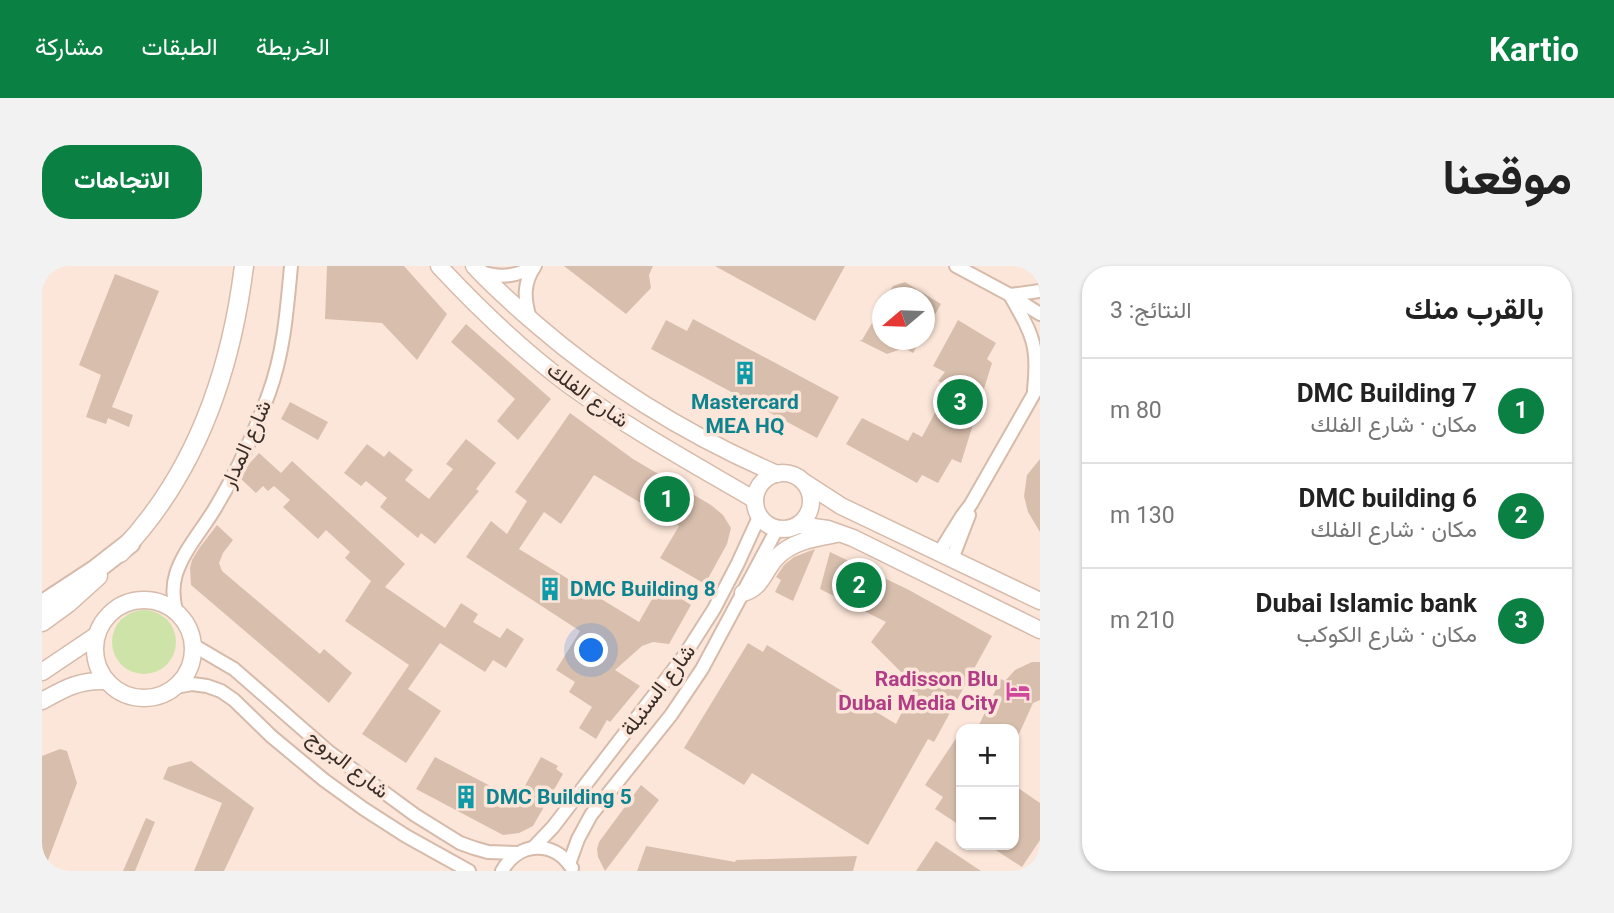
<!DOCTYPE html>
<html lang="ar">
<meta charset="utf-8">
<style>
body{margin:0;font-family:Roboto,Vazirmatn,sans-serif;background:#f2f2f2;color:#222;direction:rtl}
.controls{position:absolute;right:21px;bottom:21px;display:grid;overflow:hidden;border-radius:14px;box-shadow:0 2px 5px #0004}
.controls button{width:63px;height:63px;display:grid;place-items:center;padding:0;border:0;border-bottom:2px solid #e0e0e0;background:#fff;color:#222;font:35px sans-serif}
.compass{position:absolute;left:830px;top:21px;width:63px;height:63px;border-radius:50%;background:#fff;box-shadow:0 2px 5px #0004;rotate:251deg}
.you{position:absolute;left:550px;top:385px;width:24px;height:24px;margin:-18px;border:5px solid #fff;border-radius:50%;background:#1a73e8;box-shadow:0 0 0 10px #1a73e833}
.badge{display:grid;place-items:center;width:46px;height:46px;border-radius:50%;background:#0b8043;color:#fff;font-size:23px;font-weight:700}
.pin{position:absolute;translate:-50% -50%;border:4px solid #fff;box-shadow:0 2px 7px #0006}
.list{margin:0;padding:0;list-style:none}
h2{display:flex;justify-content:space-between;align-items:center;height:91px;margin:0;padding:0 28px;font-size:30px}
h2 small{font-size:23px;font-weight:400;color:#767676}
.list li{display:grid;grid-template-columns:46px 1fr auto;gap:21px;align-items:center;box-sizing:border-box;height:105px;padding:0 28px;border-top:2px solid #e0e0e0}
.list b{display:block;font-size:26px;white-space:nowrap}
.list p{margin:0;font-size:23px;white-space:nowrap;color:#767676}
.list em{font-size:23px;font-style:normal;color:#767676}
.map{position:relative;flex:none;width:998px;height:605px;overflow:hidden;direction:ltr;border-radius:28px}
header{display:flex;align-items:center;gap:42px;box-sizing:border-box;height:98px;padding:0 35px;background:#0b8043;color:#fff}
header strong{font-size:33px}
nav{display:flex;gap:38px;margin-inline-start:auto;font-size:24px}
.intro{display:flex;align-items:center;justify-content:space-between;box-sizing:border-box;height:168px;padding:0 42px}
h1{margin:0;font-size:49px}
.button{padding:18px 32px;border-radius:28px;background:#0b8043;color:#fff;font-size:24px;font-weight:700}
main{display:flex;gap:42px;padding:0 42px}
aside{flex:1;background:#fff;border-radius:28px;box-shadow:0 2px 5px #0004}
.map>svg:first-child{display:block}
</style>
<header>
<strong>Kartio</strong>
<nav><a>الخريطة</a><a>الطبقات</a><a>مشاركة</a></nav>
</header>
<div class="intro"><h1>موقعنا</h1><a class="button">الاتجاهات</a></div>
<main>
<aside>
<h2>بالقرب منك<small>النتائج: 3</small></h2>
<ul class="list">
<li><span class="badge">1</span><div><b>DMC Building 7</b><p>مكان · شارع الفلك</p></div><em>80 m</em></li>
<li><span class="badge">2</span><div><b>DMC building 6</b><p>مكان · شارع الفلك</p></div><em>130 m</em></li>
<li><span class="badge">3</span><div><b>Dubai Islamic bank</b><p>مكان · شارع الكوكب</p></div><em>210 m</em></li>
</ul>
</aside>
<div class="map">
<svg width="998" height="605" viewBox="0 0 998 605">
<rect width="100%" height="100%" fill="#fce6d9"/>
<circle fill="#cee3a8" cx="102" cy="376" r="32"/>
<g fill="#d8bfad">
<polygon points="285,0 362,0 405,48 375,94 340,57 283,53"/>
<polygon points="522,0 611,0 607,9 609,22 584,48"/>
<polygon points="673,0 803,0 773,55"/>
<polygon points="73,8 117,25 70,141 91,149 87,161 66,152 64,158 44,151 59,109 37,99"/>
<polygon points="863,16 899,38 883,66 883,32 844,32 851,20"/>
<polygon points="841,38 841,74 882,74 883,76 876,78 871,87 862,82 845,88 817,74 820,74"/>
<polygon points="651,53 797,131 775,172 609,83 624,54 645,65"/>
<polygon points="916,54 954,77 945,93 950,97 919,197 910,193 896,217 880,209 875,217 804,178 820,152 866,175 871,166 880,171 907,121 896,115 903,106 891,100"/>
<polygon points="424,58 509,133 476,174 455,155 473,133 409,76"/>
<polygon points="248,136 286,156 276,174 239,153"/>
<polygon points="528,147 591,193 669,239 681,249 689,262 685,278 663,318 618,292 637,260 552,209 519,258 502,246 477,283 597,356 618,319 649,339 627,378 611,376 600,380 573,404 598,420 568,456 565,454 554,473 537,462 550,441 527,426 533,416 514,404 538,365 424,291 449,255 465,268 485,235 473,226"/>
<polygon points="424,173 454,197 434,223 437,225 393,278 379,267 376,272 338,241 345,232 324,215 319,220 302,207 325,178 342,191 347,185 371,204 363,214 387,233 411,203 404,198"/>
<polygon points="217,187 239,207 250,195 363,298 343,321 403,362 419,337 436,348 431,356 458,372 465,362 482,373 464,402 451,394 443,406 398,377 366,423 399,445 364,497 320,468 367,399 303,355 329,315 303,292 308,286 284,264 276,273 241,241 248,234 232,220 226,225 221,220 214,227 199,213 207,198"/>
<polygon points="998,193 998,266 986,246 982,230 985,209"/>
<polygon points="175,259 191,274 181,287 177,297 180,305 278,388 282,383 310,407 287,437 149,319 148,302 150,294 158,281"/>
<polygon points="773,283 751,335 733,326 739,314 734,311 742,299 752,291"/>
<polygon points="788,286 867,324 950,370 892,476 886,473 826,579 710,507 702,519 642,482 706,377 721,386 725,379 854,458 871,424 865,412 829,376 844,356 778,323"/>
<polygon points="990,396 998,396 998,434 991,437 977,468 972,465 972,463 935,463 959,413 963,415 973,404"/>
<polygon points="919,465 919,560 893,543 901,531 883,519"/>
<polygon points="18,483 25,485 35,517 2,605 0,605 0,490"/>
<polygon points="393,491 475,534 499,491 516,500 514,503 521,508 491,560 477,567 461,569 374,523"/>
<polygon points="149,495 212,542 182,605 152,605 180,537 121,513 126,501"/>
<polygon points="599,519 617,534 563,605 556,591 555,583 557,576"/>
<polygon points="972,519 998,537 998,574 980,601 946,579 972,579"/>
<polygon points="104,552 113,556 93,605 81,605"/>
<polygon points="894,575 939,605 874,605"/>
<polygon points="604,580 693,596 694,594 815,590 811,605 595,605"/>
</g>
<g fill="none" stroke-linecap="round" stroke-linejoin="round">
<g stroke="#d6bbab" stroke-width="16">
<g id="minor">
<polyline points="914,0 968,29 998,48"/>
<path d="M439,6C457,12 475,11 491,0"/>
<path d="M968,29C990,68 997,78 992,124"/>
<polyline points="968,29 998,25"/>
<path d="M488,52C482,33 481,17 493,0"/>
<polyline points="897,287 920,250 929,238 998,117"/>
<polyline points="910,293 927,249"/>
<path d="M134,345C131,333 130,321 134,308C142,283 162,262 175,239C196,204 213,165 227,127C242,86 245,43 249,0"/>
<polyline points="151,379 192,403 287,486 373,549 418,577 432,582 446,586 475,587"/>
<polyline points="134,421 150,418 165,420 179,425 192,434 229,470 282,514 322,543 364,570 427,605"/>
<polyline points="491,582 511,561 642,390 672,343 696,297 717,251"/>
<polyline points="527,598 536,573 549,549 629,449 660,403 735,263"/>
<path d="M460,605C476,576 511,573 530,602"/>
</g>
</g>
<g stroke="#d6bbab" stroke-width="19">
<g id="tertiary">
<path d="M397,0C437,43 480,84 527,119C586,162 650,197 713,234"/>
<path d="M432,0C451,21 473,40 495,59C568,122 645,169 735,208"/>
<circle cx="741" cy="235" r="28"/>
<polyline points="762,216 799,240 998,335"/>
<polyline points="757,259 786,263 811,272 998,364"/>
<path d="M701,327C720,322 722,305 734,292C750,275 773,272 795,268"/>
<circle cx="102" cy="383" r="49"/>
<polyline points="0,406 55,369"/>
<path d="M0,435C23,422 37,414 64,415"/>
</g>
</g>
<g stroke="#d6bbab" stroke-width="21">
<g id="secondary">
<path d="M78,287C153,209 189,105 202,0"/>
<polyline points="0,356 26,337 56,310"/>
</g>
</g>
<g stroke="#d6bbab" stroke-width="23">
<polyline id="primary" points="0,339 52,305 88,277"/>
</g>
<use href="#minor" stroke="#fff" stroke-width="12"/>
<use href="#tertiary" stroke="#fff" stroke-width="16"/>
<use href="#secondary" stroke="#fff" stroke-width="18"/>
<use href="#primary" stroke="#fff" stroke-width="19"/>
</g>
<defs>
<g id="building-bare" transform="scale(1.89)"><path d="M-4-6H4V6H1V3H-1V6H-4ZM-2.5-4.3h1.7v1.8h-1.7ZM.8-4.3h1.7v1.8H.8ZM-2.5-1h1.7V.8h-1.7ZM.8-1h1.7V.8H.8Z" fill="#0f9aa8" stroke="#fce6d9" stroke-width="2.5" paint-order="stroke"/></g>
<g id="hotel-bare" transform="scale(1.89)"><path d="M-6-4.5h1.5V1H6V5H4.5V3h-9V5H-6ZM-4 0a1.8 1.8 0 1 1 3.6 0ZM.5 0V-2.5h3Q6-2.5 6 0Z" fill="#d1479c" stroke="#fce6d9" stroke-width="2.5" paint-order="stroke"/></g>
</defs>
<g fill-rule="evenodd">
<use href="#building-bare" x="703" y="107"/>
<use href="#building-bare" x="508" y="323"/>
<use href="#hotel-bare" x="976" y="425"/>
<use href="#building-bare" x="424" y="531"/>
</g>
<g text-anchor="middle" stroke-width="7" stroke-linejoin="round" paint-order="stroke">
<g font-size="21" fill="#382d27" stroke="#fce6d9">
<text transform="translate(546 129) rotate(36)" y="7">شارع الفلك</text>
<text transform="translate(204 178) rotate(-66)" y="7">شارع المدار</text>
<text transform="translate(616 424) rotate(-53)" y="7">شارع السنبلة</text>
<text transform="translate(306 498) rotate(38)" y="7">شارع البروج</text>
</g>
<g font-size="21" font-weight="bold" fill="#0d838f" stroke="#fce6d9" text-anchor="start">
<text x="703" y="143" text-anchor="middle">Mastercard<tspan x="703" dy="24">MEA HQ</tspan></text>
<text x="528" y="330">DMC Building 8</text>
<text x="444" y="538">DMC Building 5</text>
</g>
<g font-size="21" font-weight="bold" fill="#b23c85" stroke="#fce6d9" text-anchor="end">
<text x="956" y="420">Radisson Blu<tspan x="956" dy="24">Dubai Media City</tspan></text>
</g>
</g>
</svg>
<div class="controls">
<button>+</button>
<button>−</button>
</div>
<svg class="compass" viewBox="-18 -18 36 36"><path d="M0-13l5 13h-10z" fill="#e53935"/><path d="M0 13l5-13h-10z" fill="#767676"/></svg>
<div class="you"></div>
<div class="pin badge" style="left:625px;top:233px">1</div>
<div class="pin badge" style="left:817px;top:319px">2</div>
<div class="pin badge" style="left:918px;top:136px">3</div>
</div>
</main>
